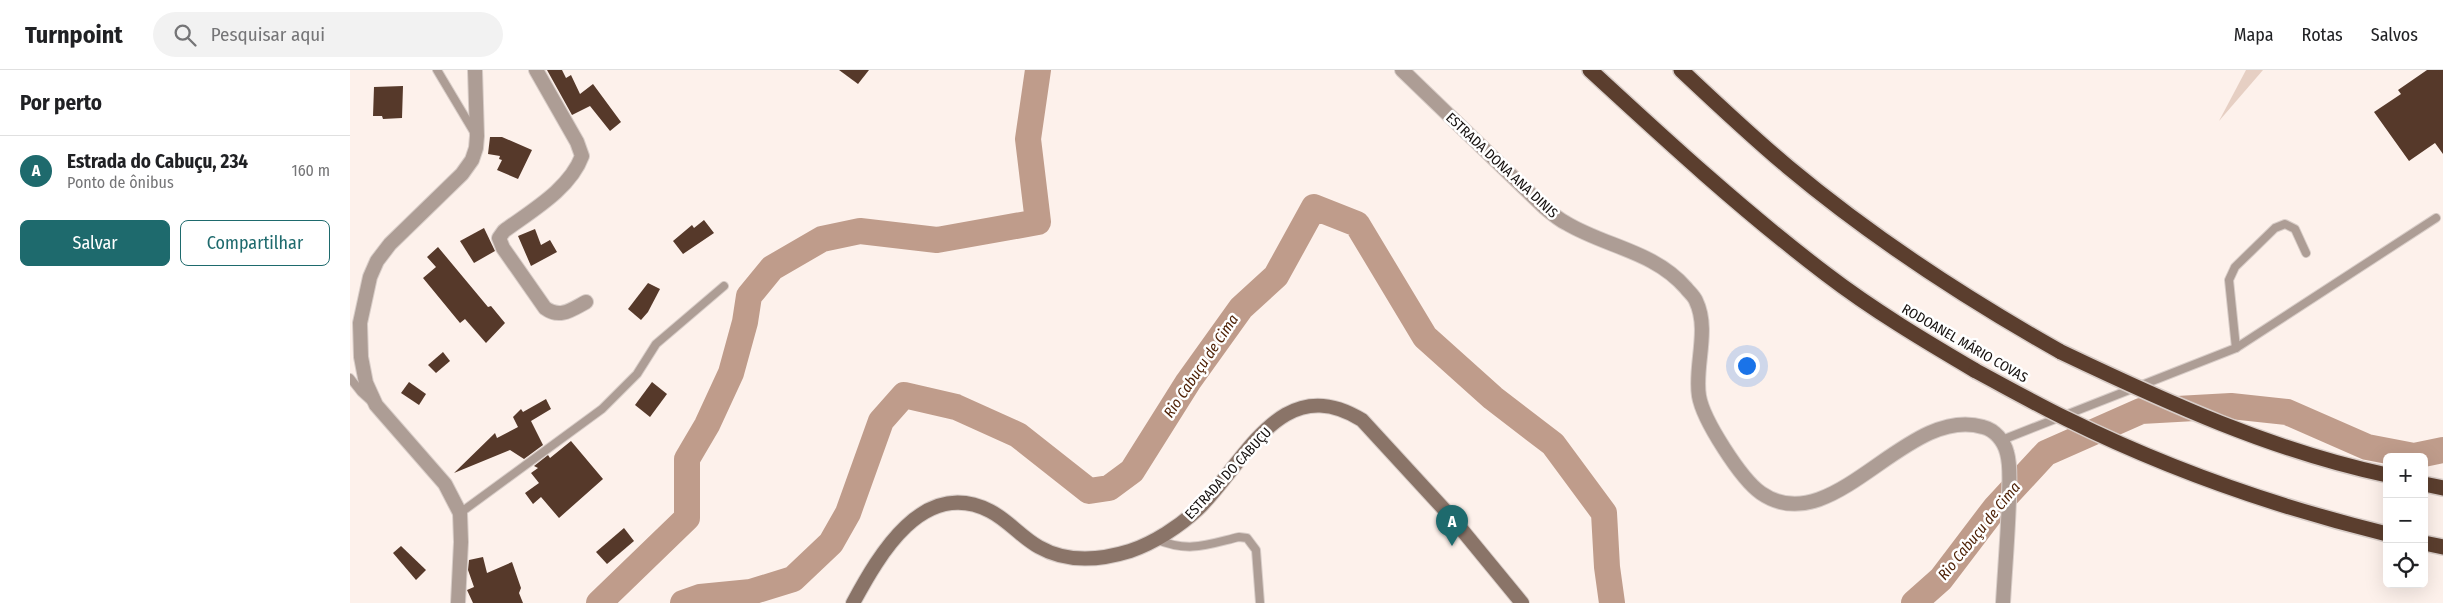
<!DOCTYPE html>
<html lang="pt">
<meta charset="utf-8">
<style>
body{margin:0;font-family:"Fira Sans Condensed",sans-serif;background:#f2f2f2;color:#202124}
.controls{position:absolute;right:15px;bottom:15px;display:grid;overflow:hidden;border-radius:8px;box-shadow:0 5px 20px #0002}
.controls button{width:45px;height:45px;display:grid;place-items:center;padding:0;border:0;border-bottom:1px solid #e0e0e0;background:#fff;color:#202124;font:25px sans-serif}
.you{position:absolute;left:1396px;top:295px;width:18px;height:18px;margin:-12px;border:4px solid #fff;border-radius:50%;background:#1a73e8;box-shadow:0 0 0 8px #1a73e833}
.badge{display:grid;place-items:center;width:32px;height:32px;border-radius:50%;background:#1e6a6d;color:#fff;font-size:16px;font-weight:700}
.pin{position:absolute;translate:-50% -41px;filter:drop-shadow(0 1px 2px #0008)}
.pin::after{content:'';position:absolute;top:26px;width:18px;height:15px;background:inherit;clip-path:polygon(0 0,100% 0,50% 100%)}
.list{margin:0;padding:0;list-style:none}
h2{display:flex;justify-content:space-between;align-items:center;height:65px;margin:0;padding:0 20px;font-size:21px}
h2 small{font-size:16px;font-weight:400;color:#757577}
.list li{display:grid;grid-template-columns:32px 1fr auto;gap:15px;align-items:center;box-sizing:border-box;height:70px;padding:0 20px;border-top:1px solid #e0e0e0}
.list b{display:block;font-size:19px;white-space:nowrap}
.list p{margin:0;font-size:16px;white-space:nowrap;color:#757577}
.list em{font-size:16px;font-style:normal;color:#757577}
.actions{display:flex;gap:10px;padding:15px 20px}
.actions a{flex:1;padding:11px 0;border:1px solid #1e6a6d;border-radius:8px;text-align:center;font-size:18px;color:#1e6a6d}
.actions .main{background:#1e6a6d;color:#fff}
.icon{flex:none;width:28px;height:28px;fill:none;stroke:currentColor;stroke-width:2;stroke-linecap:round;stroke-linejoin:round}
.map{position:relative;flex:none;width:2093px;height:533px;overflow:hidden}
header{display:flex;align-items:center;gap:30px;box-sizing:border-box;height:70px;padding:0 25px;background:#fff;border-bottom:1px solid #e0e0e0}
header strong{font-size:24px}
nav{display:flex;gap:28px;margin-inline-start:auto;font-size:18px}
.search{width:350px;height:45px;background:#f2f2f2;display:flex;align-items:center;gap:12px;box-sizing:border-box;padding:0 18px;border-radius:28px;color:#757577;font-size:19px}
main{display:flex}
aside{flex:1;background:#fff}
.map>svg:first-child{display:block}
</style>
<header>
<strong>Turnpoint</strong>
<div class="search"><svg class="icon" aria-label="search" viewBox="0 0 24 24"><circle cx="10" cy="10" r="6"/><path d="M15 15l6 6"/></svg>Pesquisar aqui</div>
<nav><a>Mapa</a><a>Rotas</a><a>Salvos</a></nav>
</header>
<main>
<aside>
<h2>Por perto<small></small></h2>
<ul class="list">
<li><span class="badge">A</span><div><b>Estrada do Cabuçu, 234</b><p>Ponto de ônibus</p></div><em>160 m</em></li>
</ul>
<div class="actions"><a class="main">Salvar</a><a>Compartilhar</a></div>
</aside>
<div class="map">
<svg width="2093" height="533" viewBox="0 0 2093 533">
<rect width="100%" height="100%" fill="#fdf1eb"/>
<polygon fill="#e6cfc3" points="1896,0 1913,0 1869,51"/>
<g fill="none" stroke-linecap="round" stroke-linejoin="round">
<g stroke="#bf9c8b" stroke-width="26">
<polyline points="249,533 337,448 337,389 357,355 381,303 395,252 399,226 422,198 472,169 510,161 587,170 688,152 678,69 688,0"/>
<polyline points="333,533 350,527 401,522 443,509 481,473 498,443 531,351 554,325 606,337 668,365 739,421 759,418 782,401 838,312 891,238 926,206 964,137 1007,154 1075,267 1143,328 1203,374 1254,443 1257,497 1262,533"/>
<polyline points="1564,533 1591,509 1645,438 1696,383 1791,341 1881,336 1937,342 2017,377 2064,386 2093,380"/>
</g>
</g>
<g fill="#56392a">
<polygon points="197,0 212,0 216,8 221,5 230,24 243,14 271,52 260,61 240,36 222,45"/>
<polygon points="489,0 519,0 508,14"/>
<polygon points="2077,0 2093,0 2093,84 2085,73 2059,91 2024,42 2051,24 2048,20"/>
<polygon points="53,16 52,48 33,49 32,46 23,46 24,17"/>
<polygon points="140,67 152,67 182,80 168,109 147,100 152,90 149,89 150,86 138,84"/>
<polygon points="354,150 364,163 333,184 323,171 342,155 344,158"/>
<polygon points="134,158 145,181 124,193 110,171"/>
<polygon points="185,159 191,175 200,170 207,182 181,196 168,166"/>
<polygon points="88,177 138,237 141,236 155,253 136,273 115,249 110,253 73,208 86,197 77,187"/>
<polygon points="298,213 310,219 298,242 291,250 278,239"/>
<polygon points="93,282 100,291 86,303 78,295"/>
<polygon points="59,312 76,324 69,335 51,323"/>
<polygon points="302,312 317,324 300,347 285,335"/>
<polygon points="196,329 201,339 181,351 193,375 174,389 160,380 104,403 145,363 147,368 168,357 163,347 171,339 173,342"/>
<polygon points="221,371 253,409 209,448 191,427 183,434 175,423 189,413 181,403 188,398 184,396 198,385 200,388"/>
<polygon points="274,458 284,471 257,494 246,482"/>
<polygon points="51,476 76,500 66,510 43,483"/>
<polygon points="133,487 137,503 162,492 171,518 169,523 173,533 123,533 117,520 124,517 118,500 119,490"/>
</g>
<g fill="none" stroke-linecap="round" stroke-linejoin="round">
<g stroke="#d8cdc8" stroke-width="10">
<g id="service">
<polyline points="87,0 124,62"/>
<polyline points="1886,278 1879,210 1885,197 1925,158 1935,154 1945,159 1956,183"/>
<polyline points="0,308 11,322 22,332"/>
<polyline points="1652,370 1886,278 2086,148"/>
<polyline points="110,443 252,339 287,304 306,274 374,216"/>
<path d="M805,469C839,483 856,475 889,467L897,468L906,480L910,533"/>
</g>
</g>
<g stroke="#d8cdc8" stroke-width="16">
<g id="minor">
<path d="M186,0L227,72L232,86C220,119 181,141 154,161L149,168L153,178L195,238C210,249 221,240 236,232"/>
<path d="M1052,0L1193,136C1200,142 1208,149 1216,153C1256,177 1304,181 1336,218C1339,222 1344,226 1346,231C1360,260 1344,297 1349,326C1353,350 1391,409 1411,423C1483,473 1556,334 1633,357C1645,360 1654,371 1657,383C1661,397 1659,414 1659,429C1658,464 1655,498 1653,533"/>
<polyline points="108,533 111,472 110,443 95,414 26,335 16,313 11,287 10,253 20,207 27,191 40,174 112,104 122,90 126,78 127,66 125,0"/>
</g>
</g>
<g stroke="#d8cdc8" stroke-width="16">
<path id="secondary" d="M503,533C529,485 573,407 640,441C658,450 671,467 689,477C717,493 751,490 780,481C804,473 830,456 848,439C896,392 931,300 1012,350L1103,449L1172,533"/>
</g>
<g stroke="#d8cdc8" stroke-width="18">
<g id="motorway">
<path d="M1240,0C1317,71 1393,141 1476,204C1523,240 1575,271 1626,301"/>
<path d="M1331,0C1366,33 1401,66 1438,97C1523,168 1615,228 1711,282"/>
<polyline points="2074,414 2093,418"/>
<polyline points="2074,473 2093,477"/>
</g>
</g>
<use href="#service" stroke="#ad9d95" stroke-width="8"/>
<use href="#minor" stroke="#ad9d95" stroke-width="14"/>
<use href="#secondary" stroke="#8a7468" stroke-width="14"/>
<use href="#motorway" stroke="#5b3e2e" stroke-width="15"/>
<g stroke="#d8cdc8" stroke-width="18" stroke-linecap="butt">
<g id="motorway-bridge">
<path d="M1711,282C1816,332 1923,381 2037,405"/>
<path d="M1626,301C1656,317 1686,334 1717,349C1818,399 1927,437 2037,464"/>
</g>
</g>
<use href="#motorway-bridge" stroke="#5b3e2e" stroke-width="15"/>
</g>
<g text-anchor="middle" stroke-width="5" stroke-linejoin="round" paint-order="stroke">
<g font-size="14" fill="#15100e" stroke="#fff">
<text transform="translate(1152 95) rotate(43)" y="5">ESTRADA DONA ANA DINIS</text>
<text transform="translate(1615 273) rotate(30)" y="5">RODOANEL MÁRIO COVAS</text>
<text transform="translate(878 403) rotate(-47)" y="5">ESTRADA DO CABUÇU</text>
</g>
<g font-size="15" font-style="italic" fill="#4d1f03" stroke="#fff">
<text transform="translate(851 296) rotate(-56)" y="5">Rio Cabuçu de Cima</text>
<text transform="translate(1629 461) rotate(-51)" y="5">Rio Cabuçu de Cima</text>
</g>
</g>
</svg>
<div class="controls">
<button>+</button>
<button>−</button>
<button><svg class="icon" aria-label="locate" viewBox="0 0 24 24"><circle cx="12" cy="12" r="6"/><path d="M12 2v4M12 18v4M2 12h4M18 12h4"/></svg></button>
</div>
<div class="you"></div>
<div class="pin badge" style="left:1102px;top:476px">A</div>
</div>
</main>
